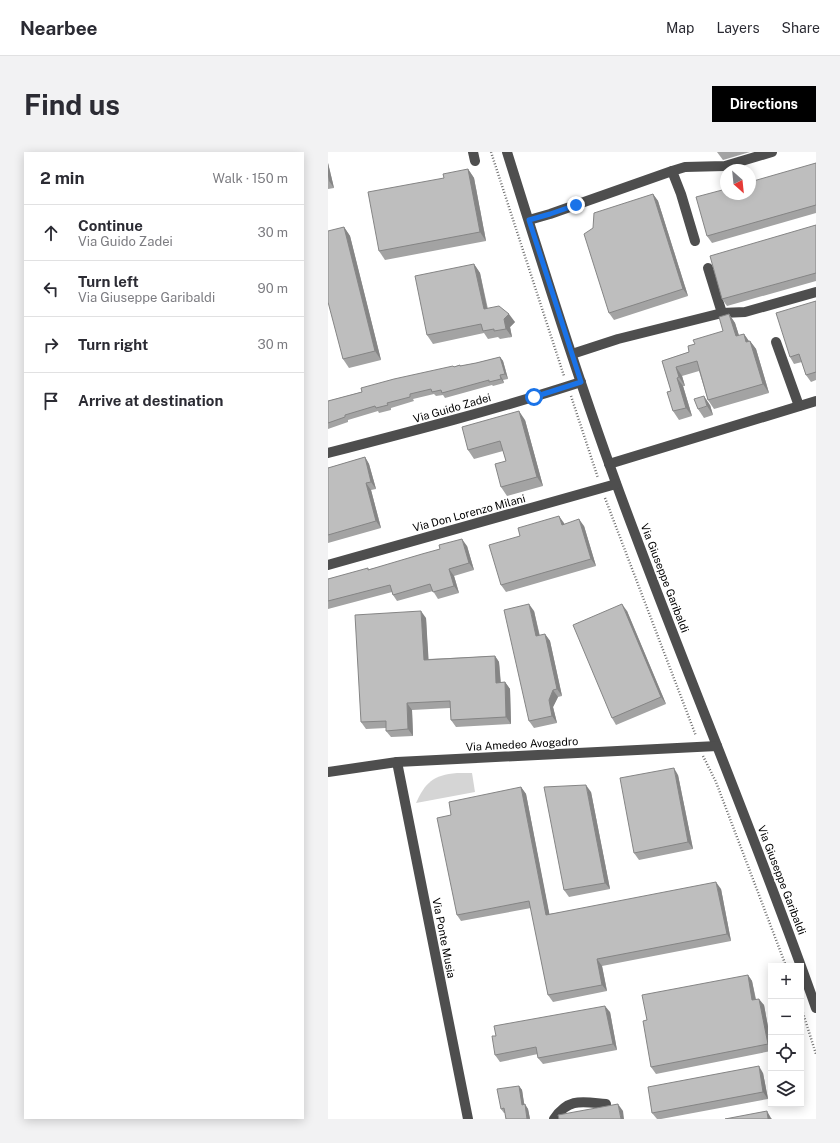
<!DOCTYPE html>
<meta charset="utf-8">
<style>
body{margin:0;font-family:"Public Sans",sans-serif;background:#f2f2f3;color:#2b2b33}
.controls{position:absolute;right:12px;bottom:12px;display:grid;overflow:hidden;border-radius:0px;box-shadow:0 2px 10px #0003}
.controls button{width:36px;height:36px;display:grid;place-items:center;padding:0;border:0;border-bottom:1px solid #e1e1e2;background:#fff;color:#2b2b33;font:20px sans-serif}
.compass{position:absolute;left:392px;top:12px;width:36px;height:36px;border-radius:50%;background:#fff;box-shadow:0 2px 10px #0003;rotate:153deg}
.stop{position:absolute;width:12px;height:12px;margin:-9px;border:3px solid #1a73e8;border-radius:50%;background:#fff}
.stop.end{background:#1a73e8;border-color:#fff;box-shadow:0 1px 4px #0008}
.list{margin:0;padding:0;list-style:none}
h2{display:flex;justify-content:space-between;align-items:center;height:52px;margin:0;padding:0 16px;font-size:17px}
h2 small{font-size:13px;font-weight:400;color:#7c7c81}
.list li{display:grid;grid-template-columns:26px 1fr auto;gap:12px;align-items:center;box-sizing:border-box;height:56px;padding:0 16px;border-top:1px solid #e1e1e2}
.list b{display:block;font-size:15px;white-space:nowrap}
.list p{margin:0;font-size:13px;white-space:nowrap;color:#7c7c81}
.list em{font-size:13px;font-style:normal;color:#7c7c81}
.icon{flex:none;width:22px;height:22px;fill:none;stroke:currentColor;stroke-width:2;stroke-linecap:round;stroke-linejoin:round}
.map{position:relative;flex:none;width:488px;height:967px;overflow:hidden;border-radius:0px}
header{display:flex;align-items:center;gap:24px;box-sizing:border-box;height:56px;padding:0 20px;background:#fff;border-bottom:1px solid #e1e1e2}
header strong{font-size:19px}
nav{display:flex;gap:22px;margin-inline-start:auto;font-size:14px}
.intro{display:flex;align-items:center;justify-content:space-between;box-sizing:border-box;height:96px;padding:0 24px}
h1{margin:0;font-size:28px}
.button{padding:10px 18px;border-radius:0px;background:#000;color:#fff;font-size:14px;font-weight:700}
main{display:flex;gap:24px;padding:0 24px}
aside{flex:1;background:#fff;border-radius:0px;box-shadow:0 2px 10px #0003}
.map>svg:first-child{display:block}
</style>
<header>
<strong>Nearbee</strong>
<nav><a>Map</a><a>Layers</a><a>Share</a></nav>
</header>
<div class="intro"><h1>Find us</h1><a class="button">Directions</a></div>
<main>
<aside>
<h2>2 min<small>Walk · 150 m</small></h2>
<ul class="list">
<li><svg class="icon" aria-label="ahead" viewBox="0 0 24 24"><path d="M12 20V5M6 11l6-6 6 6"/></svg><div><b>Continue</b><p>Via Guido Zadei</p></div><em>30 m</em></li>
<li><svg class="icon" aria-label="left" viewBox="0 0 24 24"><path d="M17 20v-9H6M10 6l-5 5 5 5"/></svg><div><b>Turn left</b><p>Via Giuseppe Garibaldi</p></div><em>90 m</em></li>
<li><svg class="icon" aria-label="right" viewBox="0 0 24 24"><path d="M7 20v-9h11M14 6l5 5-5 5"/></svg><div><b>Turn right</b></div><em>30 m</em></li>
<li><svg class="icon" aria-label="arrive" viewBox="0 0 24 24"><path d="M6 21V4h12l-3 4 3 4H6"/></svg><div><b>Arrive at destination</b></div></li>
</ul>
</aside>
<div class="map">
<svg width="488" height="967" viewBox="0 0 488 967">
<rect width="100%" height="100%" fill="#fff"/>
<path fill="#d5d5d5" d="M129,621H144L147,640L88,651C97,631 105,623 129,621Z"/>
<g fill="none" stroke-linecap="round" stroke-linejoin="round">
<g stroke="#707070" stroke-width="2.5" stroke-dasharray="1 2" stroke-linecap="butt">
<polyline points="163,0 236,224"/>
<polyline points="243,244 270,326"/>
<polyline points="277,346 368,584"/>
<polyline points="375,604 388,630 458,814"/>
<polyline points="473,855 488,902"/>
</g>
<g stroke="#4e4e4e" stroke-width="10">
<polyline points="145,0 147,9"/>
<path d="M179,0C219,128 259,256 307,382C366,540 432,696 488,856"/>
<polyline points="344,19 357,15 397,14 444,0"/>
<polyline points="201,68 222,62 344,19 353,42 367,89"/>
<polyline points="380,116 394,161"/>
<polyline points="448,190 471,254"/>
<polyline points="244,202 290,187 394,161 417,160 488,140"/>
<path d="M0,301C85,279 170,257 253,230"/>
<polyline points="281,312 488,249"/>
<polyline points="0,413 288,332"/>
<polyline points="69,610 140,967"/>
<polyline points="0,620 69,610 389,594"/>
<path d="M226,967C241,945 255,950 278,952"/>
</g>
</g>
<g fill="#a3a3a3">
<polygon points="389,0 422,0 395,8"/>
<polygon points="0,11 6,36 0,37"/>
<polygon points="488,11 488,61 384,91 379,84"/>
<polygon points="140,17 146,26 158,89 57,108 51,99 116,26"/>
<polygon points="325,42 330,49 360,144 286,168 281,161"/>
<polygon points="488,73 488,129 399,154 394,147"/>
<polygon points="16,75 22,84 53,208 21,216 15,207"/>
<polygon points="146,112 152,121 160,157 187,170 182,175 184,185 172,187 170,185 160,187 156,181 105,192 99,183"/>
<polygon points="488,149 488,228 483,230 478,223 474,210 466,212 462,205"/>
<polygon points="401,162 407,171 411,184 416,182 421,189 422,189 428,197 441,241 386,257 380,248 371,219 354,224 357,234 355,234 364,264 351,268 345,259 343,239 334,209 361,200 367,192 395,179"/>
<polygon points="172,205 175,209 180,227 175,228 176,231 165,234 164,233 117,246 115,243 108,244 106,242 85,247 86,249 63,256 63,258 51,261 50,259 20,268 20,270 0,277 0,249 132,213 132,214 148,211"/>
<polygon points="382,253 385,263 376,266 370,257"/>
<polygon points="197,268 215,334 179,344 173,335 178,309 175,299 146,307 140,298"/>
<polygon points="37,305 41,312 48,337 43,338 53,376 0,391 0,316"/>
<polygon points="236,371 236,372 256,374 268,414 178,440 173,433 192,384"/>
<polygon points="139,394 146,418 126,424 131,441 110,447 105,439 69,449 65,443 64,440 0,457 0,427"/>
<polygon points="206,459 212,484 217,482 222,489 234,544 230,545 225,555 229,571 206,576 201,569"/>
<polygon points="299,459 338,552 288,573 284,566"/>
<polygon points="98,466 100,507 167,504 171,510 173,531 177,530 182,537 183,572 128,575 123,568 122,556 84,558 85,584 63,585 58,579 58,576 38,577 33,570"/>
<polygon points="350,623 365,697 311,708 306,701"/>
<polygon points="193,635 198,642 221,762 393,737 403,789 274,814 279,839 225,850 220,843 203,756 133,769 129,763 123,663"/>
<polygon points="263,640 282,737 241,745 236,738"/>
<polygon points="420,823 424,829 428,847 436,853 443,891 443,899 328,922 323,915 319,868"/>
<polygon points="282,860 289,898 215,912 210,906 210,902 172,910 167,903"/>
<polygon points="435,921 440,947 333,967 329,967 324,961"/>
<polygon points="191,934 194,938 196,952 200,957 202,967 178,967 177,961 176,961 173,957"/>
</g>
<g fill="#858585">
<polygon points="0,11 6,36 1,29 0,24"/>
<polygon points="140,17 146,26 158,89 152,80"/>
<polygon points="325,42 330,49 360,144 355,137"/>
<polygon points="16,75 22,84 53,208 47,199"/>
<polygon points="146,112 152,121 161,166 156,157"/>
<polygon points="181,162 187,170 182,175 184,185 178,177 176,167"/>
<polygon points="401,162 407,171 414,193 408,184"/>
<polygon points="416,182 422,191 418,190"/>
<polygon points="422,189 428,197 441,241 435,232"/>
<polygon points="172,205 175,209 180,227 177,222"/>
<polygon points="348,215 354,224 357,234 351,225"/>
<polygon points="172,223 175,228 176,231 173,227"/>
<polygon points="349,226 355,234 364,264 358,256"/>
<polygon points="376,244 382,253 385,263 379,254"/>
<polygon points="191,259 197,268 215,334 209,325"/>
<polygon points="37,305 41,312 48,337 43,330"/>
<polygon points="38,331 43,338 53,376 48,369"/>
<polygon points="231,364 236,371 238,379 234,373"/>
<polygon points="251,367 256,374 268,414 263,407"/>
<polygon points="134,387 139,394 146,418 141,411"/>
<polygon points="121,417 126,424 131,441 126,434"/>
<polygon points="201,452 206,459 213,491 208,484"/>
<polygon points="294,452 299,459 338,552 333,545"/>
<polygon points="93,459 98,466 101,514 96,508"/>
<polygon points="217,482 222,489 234,544 229,537"/>
<polygon points="167,504 171,510 173,538 168,531"/>
<polygon points="177,530 182,537 183,572 178,565"/>
<polygon points="225,538 230,545 225,555 229,571 224,564 221,548"/>
<polygon points="79,551 84,558 85,584 80,577"/>
<polygon points="346,616 350,623 365,697 360,690"/>
<polygon points="258,633 263,640 282,737 277,731"/>
<polygon points="193,635 198,642 223,770 218,763"/>
<polygon points="388,730 393,737 403,789 399,782"/>
<polygon points="269,807 274,814 279,839 274,833"/>
<polygon points="420,823 424,829 429,855 424,848"/>
<polygon points="431,847 436,853 443,891 443,897 440,892"/>
<polygon points="277,854 282,860 289,898 285,892"/>
<polygon points="431,914 435,921 440,947 435,940"/>
<polygon points="191,934 194,938 197,957 194,953"/>
<polygon points="197,952 200,957 202,967 199,967"/>
<polygon points="290,952 295,959 296,967 293,967"/>
<polygon points="439,959 443,966 444,967 440,967"/>
</g>
<g fill="#bebebe" stroke="#858585">
<polygon points="488,11 488,53 379,84 368,45 398,37 398,42 422,42 422,30"/>
<polygon points="140,17 152,80 51,99 40,40 116,26 115,22"/>
<polygon points="325,42 355,137 281,161 256,82 265,76 266,61"/>
<polygon points="488,73 488,121 394,147 382,104"/>
<polygon points="16,75 47,199 15,207 0,150 0,79"/>
<polygon points="146,112 156,157 171,154 181,162 176,167 178,177 166,179 166,177 155,179 153,172 99,183 87,124"/>
<polygon points="488,149 488,220 478,223 471,202 462,205 448,161"/>
<polygon points="401,162 408,184 416,182 418,190 422,189 435,232 380,248 369,209 348,215 351,225 349,226 358,256 345,259 339,240 343,239 334,209 361,200 360,194 367,192 365,188 395,179 391,165"/>
<polygon points="172,205 177,222 172,223 173,227 161,230 161,228 114,241 113,238 104,240 103,237 82,242 82,245 59,251 60,253 48,256 47,254 17,263 17,265 0,271 0,249 34,240 33,236 66,227 125,214 126,215 132,213 132,214 148,211"/>
<polygon points="376,244 379,254 370,257 366,247"/>
<polygon points="191,259 209,325 173,335 167,312 178,309 172,289 140,298 134,275"/>
<polygon points="37,305 43,330 38,331 48,369 0,383 0,316"/>
<polygon points="231,364 234,373 251,367 263,407 173,433 161,393 192,384 190,376"/>
<polygon points="134,387 141,411 121,417 126,434 105,440 102,432 65,443 62,433 0,449 0,427 40,416 40,418 94,402 112,397 111,393"/>
<polygon points="201,452 208,484 217,482 229,537 225,538 221,548 224,564 201,569 176,458"/>
<polygon points="294,452 333,545 284,566 245,473"/>
<polygon points="93,459 96,508 167,504 168,531 177,530 178,565 123,568 122,549 79,551 80,577 58,579 58,569 33,570 27,463"/>
<polygon points="346,616 360,690 306,701 292,626"/>
<polygon points="258,633 277,731 236,738 216,635"/>
<polygon points="193,635 218,763 388,730 399,782 269,807 274,833 220,843 201,749 129,763 109,666 123,663 121,650"/>
<polygon points="420,823 424,848 431,847 440,892 323,915 315,869 319,868 314,843"/>
<polygon points="277,854 285,892 210,906 208,895 167,903 164,884 168,884 166,874"/>
<polygon points="431,914 435,940 324,961 320,935"/>
<polygon points="191,934 194,953 197,952 199,967 178,967 176,956 173,957 169,937"/>
<polygon points="290,952 293,967 231,967 230,963"/>
<polygon points="439,959 440,967 397,967"/>
</g>
<g fill="none" stroke-linecap="round" stroke-linejoin="round">
<polyline stroke="#1a73e8" stroke-width="5" points="206,245 253,230 201,68 222,62 248,53"/>
</g>
<g text-anchor="middle" stroke-width="3.5" stroke-linejoin="round" paint-order="stroke">
<g font-size="11" fill="#000" stroke="#fff">
<text transform="translate(124 256) rotate(-16)" y="4">Via Guido Zadei</text>
<text transform="translate(141 361) rotate(-15)" y="4">Via Don Lorenzo Milani</text>
<text transform="translate(337 426) rotate(69)" y="4">Via Giuseppe Garibaldi</text>
<text transform="translate(194 592) rotate(-3)" y="4">Via Amedeo Avogadro</text>
<text transform="translate(454 728) rotate(69)" y="4">Via Giuseppe Garibaldi</text>
<text transform="translate(116 786) rotate(79)" y="4">Via Ponte Musia</text>
</g>
</g>
</svg>
<div class="controls">
<button>+</button>
<button>−</button>
<button><svg class="icon" aria-label="locate" viewBox="0 0 24 24"><circle cx="12" cy="12" r="6"/><path d="M12 2v4M12 18v4M2 12h4M18 12h4"/></svg></button>
<button><svg class="icon" aria-label="layers" viewBox="0 0 24 24"><path d="M12 4l9 5-9 5-9-5zM3 14l9 5 9-5"/></svg></button>
</div>
<svg class="compass" viewBox="-18 -18 36 36"><path d="M0-13l5 13h-10z" fill="#e53935"/><path d="M0 13l5-13h-10z" fill="#7c7c81"/></svg>
<div class="stop" style="left:206px;top:245px"></div>
<div class="stop end" style="left:248px;top:53px"></div>
</div>
</main>
